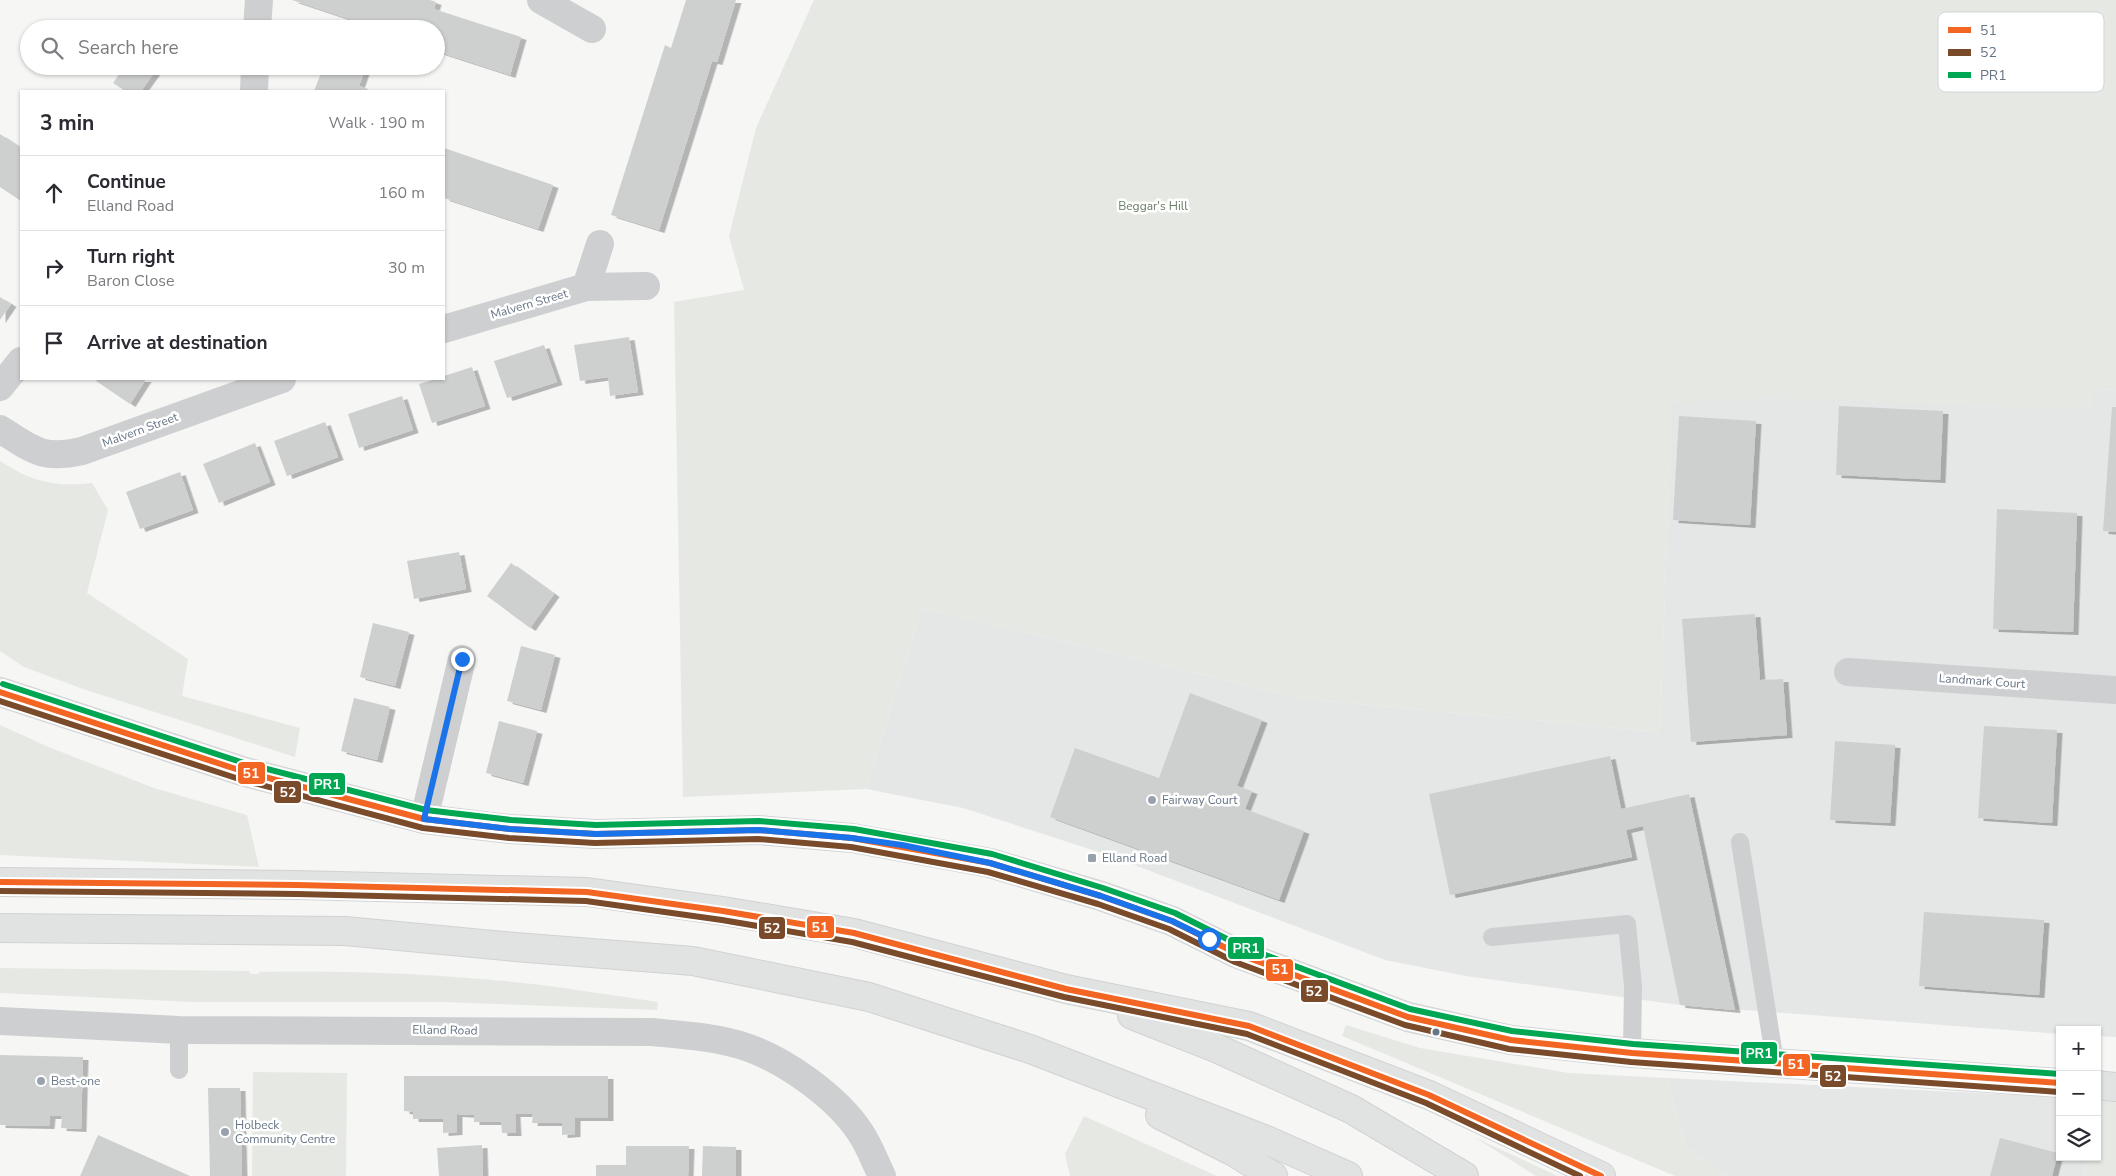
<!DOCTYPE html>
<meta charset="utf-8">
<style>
body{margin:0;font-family:"Nunito Sans",sans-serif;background:#f7f7f7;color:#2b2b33}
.controls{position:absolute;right:15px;bottom:15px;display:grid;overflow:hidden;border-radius:0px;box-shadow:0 1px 4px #0004}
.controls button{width:45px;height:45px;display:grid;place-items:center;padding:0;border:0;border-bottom:1px solid #e1e1e2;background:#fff;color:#2b2b33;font:25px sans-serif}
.stop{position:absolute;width:15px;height:15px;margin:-11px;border:4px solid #1a73e8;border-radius:50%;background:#fff}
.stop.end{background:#1a73e8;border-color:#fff;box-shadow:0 1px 5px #0008}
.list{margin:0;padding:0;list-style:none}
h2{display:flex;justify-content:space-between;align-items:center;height:65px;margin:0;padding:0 20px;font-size:21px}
h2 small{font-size:16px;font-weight:400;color:#7c7c81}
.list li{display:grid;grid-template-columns:32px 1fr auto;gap:15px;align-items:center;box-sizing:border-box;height:75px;padding:0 20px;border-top:1px solid #e1e1e2}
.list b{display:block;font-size:19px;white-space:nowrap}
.list p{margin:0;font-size:16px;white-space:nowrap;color:#7c7c81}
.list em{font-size:16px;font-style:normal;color:#7c7c81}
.icon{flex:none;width:28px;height:28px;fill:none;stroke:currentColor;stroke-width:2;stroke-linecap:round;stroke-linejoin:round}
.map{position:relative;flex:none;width:2116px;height:1176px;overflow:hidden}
.search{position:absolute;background:#fff;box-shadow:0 1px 4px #0004;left:20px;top:20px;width:425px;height:55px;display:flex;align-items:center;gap:12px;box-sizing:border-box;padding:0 18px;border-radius:28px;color:#7c7c81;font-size:19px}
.panel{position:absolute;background:#fff;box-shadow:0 1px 4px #0004;left:20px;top:90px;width:425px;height:290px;border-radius:0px}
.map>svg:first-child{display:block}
</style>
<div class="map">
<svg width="2116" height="1176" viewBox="0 0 2116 1176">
<defs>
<filter id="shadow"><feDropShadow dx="5.5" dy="3" stdDeviation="0" flood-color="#0004"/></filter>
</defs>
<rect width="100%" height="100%" fill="#f6f6f5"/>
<g fill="#e5e6e6">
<polygon points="1673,365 2116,390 2116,1037 2097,1036 2097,1030 2060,1030 2060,1034 1680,1005 1466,976 1385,960 1105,854 963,808 866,789 922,608 1305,699 1660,732"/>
<polygon points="1667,1078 2060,1097 2060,1157 2087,1157 2084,1176 1727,1176 1686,1147"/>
</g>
<g fill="#e6e9e3">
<polygon points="814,0 2116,0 2116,390 2093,389 2092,410 1772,398 1672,403 1660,732 1305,699 922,608 866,789 683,797 674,302 744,290 729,236 756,128"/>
<path d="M0,461C32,482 55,487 92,483L108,510L87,593L188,659L182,696L300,728L295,757L83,689L24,667L0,651Z"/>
<polygon points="0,725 51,748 154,788 247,815 259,867 0,855"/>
<path d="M0,968L250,971V974H259V972C350,970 443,974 533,984C575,989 616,996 658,1002L657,1010L444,1002H194L0,993Z"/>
<polygon points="1346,1025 1420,1048 1569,1073 1667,1078 1686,1147 1727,1176 1675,1176 1342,1036"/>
<polygon points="253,1072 347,1073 346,1176 252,1176"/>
<polygon points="2097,1099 2116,1101 2116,1176 2084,1176 2087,1157 2097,1157"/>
<polygon points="1084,1116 1217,1176 1070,1176 1065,1154"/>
<polygon points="1474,1137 1558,1176 1536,1176"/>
</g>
<g fill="#ced0d0" filter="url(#shadow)">
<polygon points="292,0 430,0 436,2 434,9 521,37 510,75 436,51 436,29 379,29"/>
<polygon points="686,0 736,0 717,62 712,61 659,230 611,215 665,45 671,48"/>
<polygon points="79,21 91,29 73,29"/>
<polygon points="109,66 159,66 141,91 125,91 113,83 120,73"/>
<polygon points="316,66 366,66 359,86 368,89 367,91 314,91 321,73 314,71"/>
<polygon points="0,134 21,148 21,201 0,187"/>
<polygon points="444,148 553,185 538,229 444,198"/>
<polygon points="0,297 11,304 0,320"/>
<polygon points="629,337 638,392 610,396 608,377 580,381 574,345"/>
<polygon points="544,345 557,382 507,398 494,361"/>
<polygon points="472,367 485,406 432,423 419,384 436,379 444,379 444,376"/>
<polygon points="98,379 146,379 130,404 96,381"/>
<polygon points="402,396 413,430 359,448 348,414"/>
<polygon points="1839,406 1943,411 1940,480 1836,475"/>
<polygon points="2112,407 2116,407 2116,532 2103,531"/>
<polygon points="1679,416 1756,421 1750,525 1673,520"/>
<polygon points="325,422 338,457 287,476 274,441"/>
<polygon points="255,443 270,482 219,503 203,464"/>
<polygon points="180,472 193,510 140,529 126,492"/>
<polygon points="1997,509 2077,513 2073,632 1993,629"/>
<polygon points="459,552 466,589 414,599 407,561"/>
<polygon points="511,563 554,594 530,628 487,596"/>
<polygon points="1755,614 1760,680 1783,679 1787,735 1691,742 1682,619"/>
<polygon points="373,623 409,632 395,686 360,677"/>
<polygon points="521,646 555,655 541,710 507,701"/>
<polygon points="1190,693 1262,720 1237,786 1252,791 1245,809 1304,831 1279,900 1050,817 1075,748 1159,778"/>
<polygon points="354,698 390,707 377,760 341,751"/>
<polygon points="499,721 537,731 523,783 486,773"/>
<polygon points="1984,726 2057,730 2052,823 1978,818"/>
<polygon points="1835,741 1895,745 1890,823 1830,820"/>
<polygon points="1610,756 1621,809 1689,794 1735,1010 1680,1005 1643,826 1626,830 1632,857 1450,895 1429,794"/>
<polygon points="1924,912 2044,920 2039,995 1919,986"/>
<polygon points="0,1055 83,1057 81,1129 61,1128 62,1116 50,1116 49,1126 0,1125"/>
<polygon points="404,1076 608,1076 608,1118 575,1118 575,1134 562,1135 562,1123 532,1123 533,1114 515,1114 516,1133 502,1133 501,1122 474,1122 474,1115 457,1114 457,1132 443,1133 443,1119 413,1119 413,1112 404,1111"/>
<polygon points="208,1088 240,1088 242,1176 210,1176"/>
<polygon points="98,1135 190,1176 80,1176"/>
<polygon points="2000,1138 2058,1153 2052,1176 1990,1176"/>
<polygon points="482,1145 483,1176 439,1176 437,1148"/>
<polygon points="626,1146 689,1146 688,1176 596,1176 596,1165 626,1165"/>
<polygon points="703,1146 736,1147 736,1176 702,1176"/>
</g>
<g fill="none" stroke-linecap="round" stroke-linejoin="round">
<g stroke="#d2d3d4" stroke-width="30">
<g id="secondary">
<polyline points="0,692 242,771 424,819 510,829 596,834 758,830 852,838 990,863 1101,896 1172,921 1238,954 1408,1017 1511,1040 1632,1053 2060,1083"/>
<polyline points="2097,1085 2116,1087"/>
</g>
</g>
<g stroke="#d2d2d3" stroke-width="30">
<g id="highway">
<polyline points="0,882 297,885 587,892 723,911 854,933 1066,989 1249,1026 1429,1095 1601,1176"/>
<polyline points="0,928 345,931 515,947 693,961 869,997 1030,1049 1264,1139 1348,1176"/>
<polyline points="1132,1015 1216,1048 1351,1109 1464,1176"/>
<polyline points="1160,1115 1234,1152 1273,1176"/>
</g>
</g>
<g stroke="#cecfd0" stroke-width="18">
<polyline points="1740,842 1775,1062"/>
<polyline points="1492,937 1627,924 1633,986 1632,1053"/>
<polyline points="179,1070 179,1030"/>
</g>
<g stroke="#cecfd0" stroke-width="28">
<polyline points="541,0 592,29"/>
<polyline points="257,29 259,0"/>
<polyline points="254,91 255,66"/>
<polyline points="586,287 600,244"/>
<polyline points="444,329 586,287 646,286"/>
<polyline points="0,387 21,361"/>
<path d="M0,429C33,450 42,460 82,451L282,379"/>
<polyline points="1848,672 2116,690"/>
<polyline points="424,819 462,659"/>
<path d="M0,1021L179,1030L652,1032C683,1035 716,1037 746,1047C785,1060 837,1097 860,1132C869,1145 875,1162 882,1176"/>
</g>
<use href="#secondary" stroke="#e1e2e2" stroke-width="28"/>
<use href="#highway" stroke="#e1e2e2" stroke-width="28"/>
<g stroke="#fff" stroke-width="10">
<g id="bus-1">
<polyline points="0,692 242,771 424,819 510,829 596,834 758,830 852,838 990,863 1101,896 1172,921 1238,954 1408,1017 1511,1040 1632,1053 2060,1083"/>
<polyline points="0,882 297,885 587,892 723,911 854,933 1066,989 1249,1026 1429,1095 1601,1176"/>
</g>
</g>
<g stroke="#fff" stroke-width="10">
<g id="bus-2">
<polyline points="0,701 239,779 423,828 509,838 595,843 758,839 851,847 988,872 1098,904 1169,929 1235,962 1405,1025 1509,1049 1631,1062 2059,1092"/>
<polyline points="0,891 297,894 586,901 722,920 852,942 1064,997 1247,1034 1426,1103 1580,1176"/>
</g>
</g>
<g stroke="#fff" stroke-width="10">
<polyline id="bus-3" points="3,684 244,763 426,810 511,820 596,825 759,821 854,829 992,854 1103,888 1175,913 1241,946 1410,1009 1512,1031 1633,1044 2060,1074"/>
</g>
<use href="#bus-1" stroke="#f26522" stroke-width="6"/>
<use href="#bus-2" stroke="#7a4b2a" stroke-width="6"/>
<use href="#bus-3" stroke="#00a651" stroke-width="6"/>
</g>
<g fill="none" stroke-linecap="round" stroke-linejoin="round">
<polyline stroke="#1a73e8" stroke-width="6" points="462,659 424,819 510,829 596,834 758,830 852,838 902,845 990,863 1101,896 1172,921 1209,939"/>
</g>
<g fill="#98a2ac" stroke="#fff" stroke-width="2">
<circle cx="1152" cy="800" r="5"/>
<rect x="1087" y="853" width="10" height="10" rx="2.5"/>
<circle cx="41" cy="1081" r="5"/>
<circle cx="225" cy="1132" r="5"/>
</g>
<circle fill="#667585" stroke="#fff" stroke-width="2" cx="1436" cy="1032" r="4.5"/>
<g text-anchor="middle" stroke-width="5" stroke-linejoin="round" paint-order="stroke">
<g font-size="12" fill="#687c65" stroke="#fff">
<text x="1153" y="210">Beggar's Hill</text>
</g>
<g font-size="12" fill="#667585" stroke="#fff">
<text transform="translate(529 304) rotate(-16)" y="4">Malvern Street</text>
<text transform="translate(140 430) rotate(-20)" y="4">Malvern Street</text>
<text transform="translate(1982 681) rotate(4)" y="4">Landmark Court</text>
<text transform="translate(445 1030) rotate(1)" y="4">Elland Road</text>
</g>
<g font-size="12" fill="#667585" stroke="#fff" text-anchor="start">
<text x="1162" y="804">Fairway Court</text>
<text x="1102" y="862">Elland Road</text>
<text x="51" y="1085">Best-one</text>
<text x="235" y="1129">Holbeck<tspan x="235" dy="14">Community Centre</tspan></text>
</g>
</g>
<rect x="1938" y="12" width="166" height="80" rx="8" fill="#fff" stroke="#d1d6da" stroke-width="1"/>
<rect x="1948" y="27" width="23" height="6" fill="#f26522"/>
<rect x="1948" y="49" width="23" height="7" fill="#7a4b2a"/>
<rect x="1948" y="72" width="23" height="6" fill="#00a651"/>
<g font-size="14" fill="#667585">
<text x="1980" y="35">51</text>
<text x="1980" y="57">52</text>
<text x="1980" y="80">PR1</text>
</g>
<g stroke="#fff" stroke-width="2">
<rect x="237" y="761" width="29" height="24" rx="5" fill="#f26522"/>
<rect x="308" y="772" width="38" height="24" rx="5" fill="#00a651"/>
<rect x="273" y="780" width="29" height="24" rx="5" fill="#7a4b2a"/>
<rect x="806" y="915" width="29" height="24" rx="5" fill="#f26522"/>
<rect x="758" y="916" width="28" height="24" rx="5" fill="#7a4b2a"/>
<rect x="1227" y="936" width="38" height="24" rx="5" fill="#00a651"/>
<rect x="1265" y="958" width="29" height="24" rx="5" fill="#f26522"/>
<rect x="1300" y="979" width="29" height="24" rx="5" fill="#7a4b2a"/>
<rect x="1740" y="1041" width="38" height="24" rx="5" fill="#00a651"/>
<rect x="1782" y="1053" width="29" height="24" rx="5" fill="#f26522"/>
<rect x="1819" y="1064" width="28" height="24" rx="5" fill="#7a4b2a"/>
</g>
<g font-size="14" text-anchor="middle" font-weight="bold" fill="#fff">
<text x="251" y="778">51</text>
<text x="327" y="789">PR1</text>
<text x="288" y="797">52</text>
<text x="820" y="932">51</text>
<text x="772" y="933">52</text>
<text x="1246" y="953">PR1</text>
<text x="1280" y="974">51</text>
<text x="1314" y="996">52</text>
<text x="1759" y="1058">PR1</text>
<text x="1796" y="1069">51</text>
<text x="1833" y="1081">52</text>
</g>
</svg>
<div class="controls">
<button>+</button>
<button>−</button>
<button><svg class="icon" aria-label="layers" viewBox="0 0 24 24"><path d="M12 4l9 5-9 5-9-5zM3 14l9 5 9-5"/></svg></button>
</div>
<div class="stop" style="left:1209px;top:939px"></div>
<div class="stop end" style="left:462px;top:659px"></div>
<div class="search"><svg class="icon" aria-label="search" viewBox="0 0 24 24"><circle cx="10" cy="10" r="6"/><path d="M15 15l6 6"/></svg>Search here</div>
<section class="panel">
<h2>3 min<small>Walk · 190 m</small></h2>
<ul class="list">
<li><svg class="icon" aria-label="ahead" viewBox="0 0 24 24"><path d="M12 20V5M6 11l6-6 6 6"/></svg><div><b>Continue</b><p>Elland Road</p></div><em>160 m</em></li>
<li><svg class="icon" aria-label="right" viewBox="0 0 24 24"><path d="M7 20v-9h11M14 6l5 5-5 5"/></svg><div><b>Turn right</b><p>Baron Close</p></div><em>30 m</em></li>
<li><svg class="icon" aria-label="arrive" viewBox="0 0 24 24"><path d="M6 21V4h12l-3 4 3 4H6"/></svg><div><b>Arrive at destination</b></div></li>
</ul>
</section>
</div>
